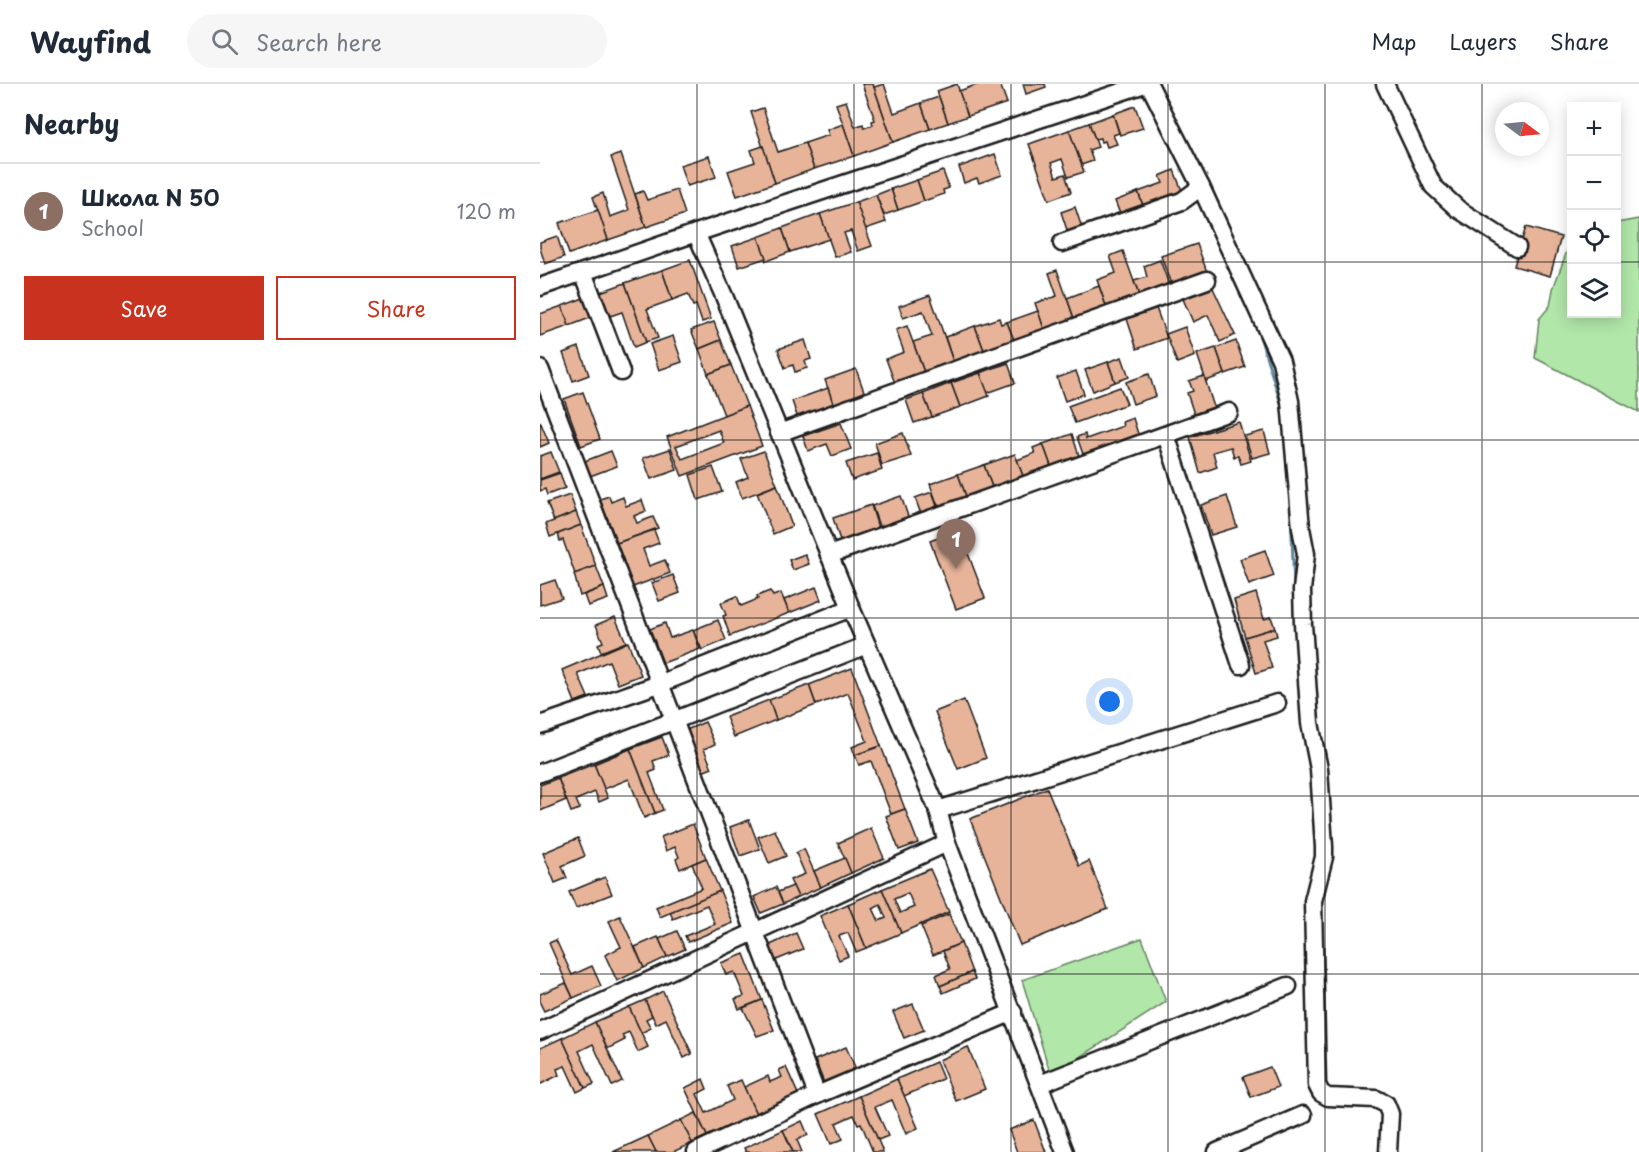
<!DOCTYPE html>
<meta charset="utf-8">
<style>
body{margin:0;font-family:"Playpen Sans",sans-serif;background:#f6f6f7;color:#1f2937}
.controls{position:absolute;right:18px;top:18px;display:grid;overflow:hidden;border-radius:0px;box-shadow:0 3px 15px #0003}
.controls button{width:54px;height:54px;display:grid;place-items:center;padding:0;border:0;border-bottom:2px solid #e0e1e3;background:#fff;color:#1f2937;font:30px sans-serif}
.compass{position:absolute;left:955px;top:18px;width:54px;height:54px;border-radius:50%;background:#fff;box-shadow:0 3px 15px #0003;rotate:106deg}
.you{position:absolute;left:570px;top:618px;width:21px;height:21px;margin:-15px;border:4px solid #fff;border-radius:50%;background:#1a73e8;box-shadow:0 0 0 9px #1a73e833}
.badge{display:grid;place-items:center;width:39px;height:39px;border-radius:50%;background:#c8321e;color:#fff;font-size:20px;font-weight:700}
.pin{position:absolute;translate:-50% -50px;filter:drop-shadow(0 2px 3px #0008)}
.pin::after{content:'';position:absolute;top:32px;width:21px;height:18px;background:inherit;clip-path:polygon(0 0,100% 0,50% 100%)}
.list{margin:0;padding:0;list-style:none}
h2{display:flex;justify-content:space-between;align-items:center;height:78px;margin:0;padding:0 24px;font-size:26px}
h2 small{font-size:20px;font-weight:400;color:#747a83}
.list li{display:grid;grid-template-columns:39px 1fr auto;gap:18px;align-items:center;box-sizing:border-box;height:96px;padding:0 24px;border-top:2px solid #e0e1e3}
.list b{display:block;font-size:22px;white-space:nowrap}
.list p{margin:0;font-size:20px;white-space:nowrap;color:#747a83}
.list em{font-size:20px;font-style:normal;color:#747a83}
.actions{display:flex;gap:12px;padding:18px 24px}
.actions a{flex:1;padding:14px 0;border:2px solid #c8321e;border-radius:0px;text-align:center;font-size:21px;color:#c8321e}
.actions .main{background:#c8321e;color:#fff}
.icon{flex:none;width:33px;height:33px;fill:none;stroke:currentColor;stroke-width:2;stroke-linecap:round;stroke-linejoin:round}
.map{position:relative;flex:none;width:1099px;height:1068px;overflow:hidden}
header{display:flex;align-items:center;gap:36px;box-sizing:border-box;height:84px;padding:0 30px;background:#fff;border-bottom:2px solid #e0e1e3}
header strong{font-size:28px}
nav{display:flex;gap:33px;margin-inline-start:auto;font-size:21px}
.search{width:420px;height:54px;background:#f6f6f7;display:flex;align-items:center;gap:15px;box-sizing:border-box;padding:0 21px;border-radius:33px;color:#747a83;font-size:22px}
main{display:flex}
aside{flex:1;background:#fff}
.map>svg:first-child{display:block}
</style>
<header>
<strong>Wayfind</strong>
<div class="search"><svg class="icon" aria-label="search" viewBox="0 0 24 24"><circle cx="10" cy="10" r="6"/><path d="M15 15l6 6"/></svg>Search here</div>
<nav><a>Map</a><a>Layers</a><a>Share</a></nav>
</header>
<main>
<aside>
<h2>Nearby<small></small></h2>
<ul class="list">
<li><span class="badge" style="background:#8d6e63">1</span><div><b>Школа N 50</b><p>School</p></div><em>120 m</em></li>
</ul>
<div class="actions"><a class="main">Save</a><a>Share</a></div>
</aside>
<div class="map">
<svg width="1099" height="1068" viewBox="0 0 1099 1068">
<rect width="100%" height="100%" fill="#fff"/>
<filter id="ink" filterUnits="userSpaceOnUse"><feTurbulence type="fractalNoise" baseFrequency=".0167" numOctaves="2"/><feDisplacementMap in="SourceGraphic" scale="12" xChannelSelector="R" yChannelSelector="G"/><feConvolveMatrix kernelMatrix="1 2 1 2 8 2 1 2 1" color-interpolation-filters="sRGB"/></filter>
<g filter="url(#ink)">
<g fill="#b1e7a9" stroke="#668262" stroke-width="1.5">
<polygon points="1099,135 1099,328 995,274 999,235 1010,222 1013,205 1031,156 1032,230 1076,230 1077,139"/>
<polygon points="602,854 626,918 511,992 482,896"/>
</g>
<g fill="none" stroke-linecap="round" stroke-linejoin="round">
<g stroke="#60859a" stroke-width="3">
<polyline points="718,246 743,326"/>
<polyline points="751,425 754,505"/>
<polyline points="756,560 757,571"/>
</g>
</g>
<g fill="#e7b499" stroke="#1c1c1c" stroke-width="1.5" fill-rule="evenodd">
<polygon points="322,0 333,0 353,58 314,72 296,20 306,17 315,43 323,40 324,44 333,41 332,37 335,36"/>
<polygon points="344,0 354,29 381,19 390,45 353,58 334,3"/>
<polygon points="417,0 428,32 408,39 397,7"/>
<polygon points="439,0 460,0 467,19 428,32 419,7"/>
<polygon points="483,0 505,0 506,3 486,10"/>
<polygon points="399,13 408,39 390,45 381,19"/>
<polygon points="595,22 603,44 580,51 573,30"/>
<polygon points="223,24 238,68 265,59 274,85 235,99 211,28"/>
<polygon points="573,30 579,49 573,51 577,60 567,63 565,57 561,58 560,54 555,55 549,39"/>
<polygon points="549,39 558,63 549,66 553,77 541,81 529,46"/>
<polygon points="303,40 314,72 274,85 265,59 289,51 287,46"/>
<polygon points="529,46 544,88 528,93 522,75 511,79 516,93 525,90 531,108 509,116 489,60"/>
<polygon points="223,62 235,99 197,112 188,87 215,78 211,66"/>
<polygon points="81,70 106,143 68,156 53,113 63,109 70,133 89,126 71,73"/>
<polygon points="455,70 462,91 439,99 437,94 424,99 419,83"/>
<polygon points="169,72 176,93 147,102 140,81"/>
<polygon points="634,86 644,112 605,127 598,108 623,99 620,92"/>
<polygon points="403,87 409,104 403,106 404,110 384,117 377,96"/>
<polygon points="377,96 384,117 358,126 351,105"/>
<polygon points="351,105 358,126 344,131 336,111"/>
<polygon points="137,106 145,130 106,143 95,110 103,107 107,116"/>
<polygon points="598,108 605,127 582,135 575,117"/>
<polygon points="336,111 346,138 325,145 316,118"/>
<polygon points="316,118 332,162 318,167 311,147 304,149 311,168 295,173 280,130"/>
<polygon points="535,123 542,144 528,149 521,128"/>
<polygon points="58,126 68,156 29,170 19,139"/>
<polygon points="280,130 289,155 250,168 242,144"/>
<polygon points="986,143 1021,153 1010,192 974,182"/>
<polygon points="242,144 250,168 226,177 218,153"/>
<polygon points="17,152 24,173 5,180 0,164 0,158"/>
<polygon points="218,153 226,174 199,183 192,162"/>
<polygon points="657,160 667,188 631,200 621,172"/>
<polygon points="583,167 600,214 567,225 557,196 576,189 570,172"/>
<polygon points="150,176 171,235 162,238 156,221 153,222 148,210 132,216 122,186"/>
<polygon points="620,176 630,203 600,214 594,197 607,193 604,182"/>
<polygon points="122,186 132,216 107,225 118,254 106,258 85,199"/>
<polygon points="517,186 535,237 505,248 495,219 517,212 509,189"/>
<polygon points="85,199 106,258 94,263 82,228 64,234 55,210"/>
<polygon points="559,202 567,225 535,237 527,214"/>
<polygon points="673,204 695,251 680,258 668,231 653,238 643,215"/>
<polygon points="390,211 414,280 385,291 373,258 392,252 383,227 363,234 359,222"/>
<polygon points="49,212 58,236 52,238 50,234 29,242 22,222"/>
<polygon points="22,222 29,242 0,252 0,230"/>
<polygon points="616,224 627,254 597,265 587,235"/>
<polygon points="498,227 505,248 475,259 467,238"/>
<polygon points="459,234 461,240 467,238 475,259 445,269 435,242"/>
<polygon points="174,238 181,256 159,265 151,246"/>
<polygon points="367,242 385,291 356,302 346,275 364,268 356,246"/>
<polygon points="435,242 445,269 414,280 405,253"/>
<polygon points="645,243 655,272 637,279 626,250"/>
<polygon points="133,252 142,278 119,286 110,260"/>
<polygon points="181,256 191,281 168,290 159,265"/>
<polygon points="265,256 271,275 265,277 267,284 255,288 253,281 245,284 238,265"/>
<polygon points="696,257 705,283 685,290 676,264"/>
<polygon points="39,263 49,291 33,297 23,269"/>
<polygon points="676,264 685,290 666,297 657,270"/>
<polygon points="582,273 589,293 575,298 568,278"/>
<polygon points="568,278 575,298 553,307 545,286"/>
<polygon points="468,279 475,299 447,309 440,289"/>
<polygon points="191,281 207,322 184,331 168,290"/>
<polygon points="316,285 325,310 294,322 285,296"/>
<polygon points="536,287 544,310 525,317 517,294"/>
<polygon points="440,289 449,312 420,323 411,299"/>
<polygon points="609,290 616,312 593,320 586,298"/>
<polygon points="664,292 674,323 654,330 647,309 653,307 649,297"/>
<polygon points="411,299 420,323 392,333 383,310"/>
<polygon points="580,303 587,320 535,339 528,322"/>
<polygon points="288,304 294,322 258,335 252,317"/>
<polygon points="43,308 60,355 41,362 24,315"/>
<polygon points="383,310 392,333 374,339 366,316"/>
<path d="M207,322L222,362L142,392L127,353ZM179,346L184,359L142,375L136,362Z"/>
<polygon points="593,334 599,353 544,373 537,353 545,350 546,355 583,342 582,338"/>
<polygon points="0,337 9,359 0,363"/>
<polygon points="699,338 711,377 701,380 698,371 694,373 691,363 673,368 677,383 660,389 650,353"/>
<polygon points="301,339 311,365 292,372 287,360 268,367 263,352"/>
<polygon points="724,347 730,369 712,374 705,352"/>
<polygon points="363,349 371,372 342,381 335,359"/>
<polygon points="532,350 540,375 512,385 503,360"/>
<polygon points="503,360 512,385 484,395 477,376 495,369 493,364"/>
<polygon points="130,365 137,386 111,395 103,374"/>
<polygon points="71,367 77,382 50,392 45,377"/>
<polygon points="224,367 237,401 202,414 196,398 208,393 201,375"/>
<polygon points="11,368 19,388 0,395 0,372"/>
<polygon points="337,369 342,386 312,396 306,379"/>
<polygon points="475,370 484,395 453,406 444,381"/>
<polygon points="444,381 453,406 427,415 418,390"/>
<polygon points="173,383 182,408 158,416 150,391"/>
<polygon points="20,389 25,404 7,411 5,405 0,407 0,396"/>
<polygon points="418,390 427,415 399,425 390,400"/>
<polygon points="237,401 252,442 233,450 217,409"/>
<polygon points="392,408 398,425 381,430 375,414"/>
<polygon points="30,411 36,428 14,437 7,419"/>
<polygon points="69,412 71,418 83,413 86,422 102,416 106,427 94,432 97,439 113,433 118,444 77,459 60,415"/>
<polygon points="361,412 370,438 341,448 332,422"/>
<polygon points="687,412 697,443 671,451 661,421"/>
<polygon points="331,421 339,447 301,460 293,434"/>
<polygon points="36,428 41,441 10,453 6,440"/>
<polygon points="41,441 56,482 35,490 23,456 20,457 18,450"/>
<polygon points="114,446 119,459 103,465 109,482 125,476 130,489 93,503 77,459"/>
<polygon points="419,446 445,514 416,525 390,457"/>
<polygon points="725,466 734,492 709,501 700,475"/>
<polygon points="265,470 269,480 253,486 249,476"/>
<polygon points="56,482 64,503 40,512 34,490"/>
<polygon points="133,491 140,509 119,517 112,499"/>
<polygon points="15,496 22,514 0,521 0,501"/>
<polygon points="64,503 68,515 48,522 44,511"/>
<polygon points="276,503 281,516 249,529 244,516"/>
<polygon points="230,507 233,512 241,509 249,529 190,552 183,532 186,531 181,519 197,512 201,522 218,515 217,512"/>
<polygon points="716,509 724,535 731,533 735,544 705,553 694,516"/>
<polygon points="75,533 86,558 61,568 58,560 63,558 56,541"/>
<polygon points="178,536 186,556 162,566 153,546"/>
<polygon points="125,539 130,554 153,546 160,565 123,579 110,545"/>
<polygon points="735,544 737,552 723,556 732,584 716,589 705,553"/>
<polygon points="88,558 101,591 78,600 69,577 38,590 48,613 35,618 22,586"/>
<polygon points="312,584 341,662 315,671 312,663 327,657 308,609 276,621 269,601"/>
<polygon points="269,601 276,621 236,636 229,616"/>
<polygon points="229,616 236,636 194,653 186,633"/>
<polygon points="424,616 446,674 418,685 395,628"/>
<polygon points="165,638 175,660 164,665 172,684 162,688 144,647"/>
<polygon points="122,653 129,671 113,677 116,686 109,689 123,726 115,729 90,665"/>
<polygon points="341,662 365,725 351,730 331,677 319,681 315,671"/>
<polygon points="90,665 115,729 104,734 89,695 64,705 54,680"/>
<polygon points="54,680 68,714 59,718 55,708 36,716 40,725 31,728 18,694"/>
<polygon points="18,694 26,716 0,727 0,701"/>
<polygon points="507,704 539,782 549,777 568,825 480,861 430,735"/>
<polygon points="365,725 378,759 359,766 346,732"/>
<polygon points="209,736 220,765 200,772 190,743"/>
<polygon points="153,740 166,774 140,785 136,775 139,773 135,763 126,767 121,753"/>
<polygon points="331,744 344,774 311,789 298,759"/>
<polygon points="235,746 246,772 229,779 218,753"/>
<polygon points="38,754 45,772 22,782 27,794 15,799 3,769"/>
<polygon points="264,765 281,803 258,813 250,796 265,790 256,769"/>
<polygon points="166,774 180,807 120,833 116,823 162,804 152,780"/>
<polygon points="305,774 311,789 281,803 274,787"/>
<path d="M390,785L409,828L361,849L342,805ZM368,809L374,823L360,829L354,815Z"/>
<polygon points="65,793 72,810 36,824 29,808"/>
<polygon points="253,802 258,813 243,820 238,808"/>
<polygon points="236,803 243,820 221,829 214,813"/>
<path d="M342,805L361,849L326,864L308,820ZM340,820L346,834L339,837L333,824Z"/>
<polygon points="180,807 193,839 148,858 145,852 175,840 167,821 133,835 130,828"/>
<polygon points="308,820 326,864 316,868 308,849 299,852 308,872 299,876 280,832"/>
<polygon points="409,830 421,859 393,871 381,842"/>
<polygon points="80,832 104,884 77,897 65,871 81,863 69,837"/>
<polygon points="137,847 145,865 127,873 119,855"/>
<polygon points="256,849 263,865 234,877 228,862"/>
<polygon points="118,853 127,873 104,884 95,863"/>
<polygon points="16,856 32,891 52,882 61,902 33,914 9,859"/>
<polygon points="421,859 432,888 400,902 396,891 410,885 403,867"/>
<polygon points="204,870 222,916 199,925 195,915 204,912 194,888 186,891 181,879"/>
<polygon points="432,888 435,895 403,909 400,902"/>
<polygon points="26,899 33,914 4,927 0,919 0,910"/>
<polygon points="123,907 152,970 144,974 126,935 116,940 105,916"/>
<polygon points="105,916 112,932 106,935 111,944 101,949 89,923"/>
<polygon points="222,916 234,946 217,952 203,924"/>
<polygon points="373,920 384,946 364,954 353,928"/>
<polygon points="89,923 108,963 98,968 89,948 82,951 85,956 67,965 55,938"/>
<polygon points="55,938 82,997 72,1002 53,960 39,967 54,1000 45,1004 22,954"/>
<polygon points="22,954 45,1004 37,1008 25,982 17,985 19,991 1,1000 0,998 0,964"/>
<polygon points="306,963 316,985 284,999 275,976"/>
<polygon points="428,963 445,1005 416,1017 399,976"/>
<polygon points="396,978 403,995 364,1012 357,995"/>
<polygon points="246,983 258,1010 216,1030 204,1003 228,992 230,998 242,993 239,986"/>
<polygon points="730,983 738,1003 711,1013 703,993"/>
<polygon points="163,995 167,1005 157,1010 166,1029 193,1016 187,1002 201,996 216,1030 167,1052 145,1004"/>
<polygon points="357,995 378,1044 366,1050 352,1016 335,1023 348,1052 338,1056 319,1012"/>
<polygon points="319,1012 338,1056 343,1068 333,1068 321,1039 318,1040 314,1031 296,1039 303,1055 291,1060 278,1030"/>
<polygon points="156,1029 167,1052 152,1059 141,1036"/>
<polygon points="141,1036 152,1059 133,1068 116,1068 108,1052"/>
<polygon points="494,1036 506,1068 477,1068 469,1046"/>
<polygon points="262,1037 268,1051 257,1056 262,1068 253,1068 243,1046"/>
<polygon points="243,1046 253,1068 206,1068 204,1064"/>
<polygon points="108,1052 116,1068 73,1068"/>
</g>
<g fill="none" stroke-linecap="round" stroke-linejoin="round">
<g stroke="#1c1c1c" stroke-width="21">
<g id="minor">
<polyline points="609,0 661,103 741,277 750,317 761,444 766,470 762,506 763,540 770,639 779,685 784,763 784,773 773,817 777,1001 781,1009 788,1013 836,1015 846,1020 850,1030 848,1068"/>
<polyline points="845,0 893,102 918,125 977,163"/>
<polyline points="156,149 184,212 311,524 398,726 407,759 525,1068"/>
<polyline points="522,159 642,117 661,103"/>
<polyline points="43,188 81,288"/>
<polyline points="0,203 156,149 605,0"/>
<polyline points="0,285 277,1011"/>
<polyline points="239,349 667,196"/>
<polyline points="626,351 701,581"/>
<polyline points="289,471 689,328"/>
<polyline points="0,641 119,600 311,524"/>
<polyline points="0,689 327,561"/>
<polyline points="398,726 737,619"/>
<polyline points="0,947 407,759"/>
<polyline points="500,1000 748,902"/>
<polyline points="156,1068 277,1011 473,928"/>
<polyline points="677,1068 763,1031"/>
</g>
</g>
<use href="#minor" stroke="#fff" stroke-width="16"/>
</g>
</g>
<path fill="none" stroke="#1c1c1c" stroke-width="1.5" stroke-opacity="0.55" d="M157,0V1068M314,0V1068M471,0V1068M628,0V1068M785,0V1068M942,0V1068M0,178H1032M1076,178H1099M0,356H1099M0,534H1099M0,712H1099M0,890H1099"/>
</svg>
<div class="controls">
<button>+</button>
<button>−</button>
<button><svg class="icon" aria-label="locate" viewBox="0 0 24 24"><circle cx="12" cy="12" r="6"/><path d="M12 2v4M12 18v4M2 12h4M18 12h4"/></svg></button>
<button><svg class="icon" aria-label="layers" viewBox="0 0 24 24"><path d="M12 4l9 5-9 5-9-5zM3 14l9 5 9-5"/></svg></button>
</div>
<svg class="compass" viewBox="-18 -18 36 36"><path d="M0-13l5 13h-10z" fill="#e53935"/><path d="M0 13l5-13h-10z" fill="#747a83"/></svg>
<div class="you"></div>
<div class="pin badge" style="left:416px;top:485px;background:#8d6e63">1</div>
</div>
</main>
